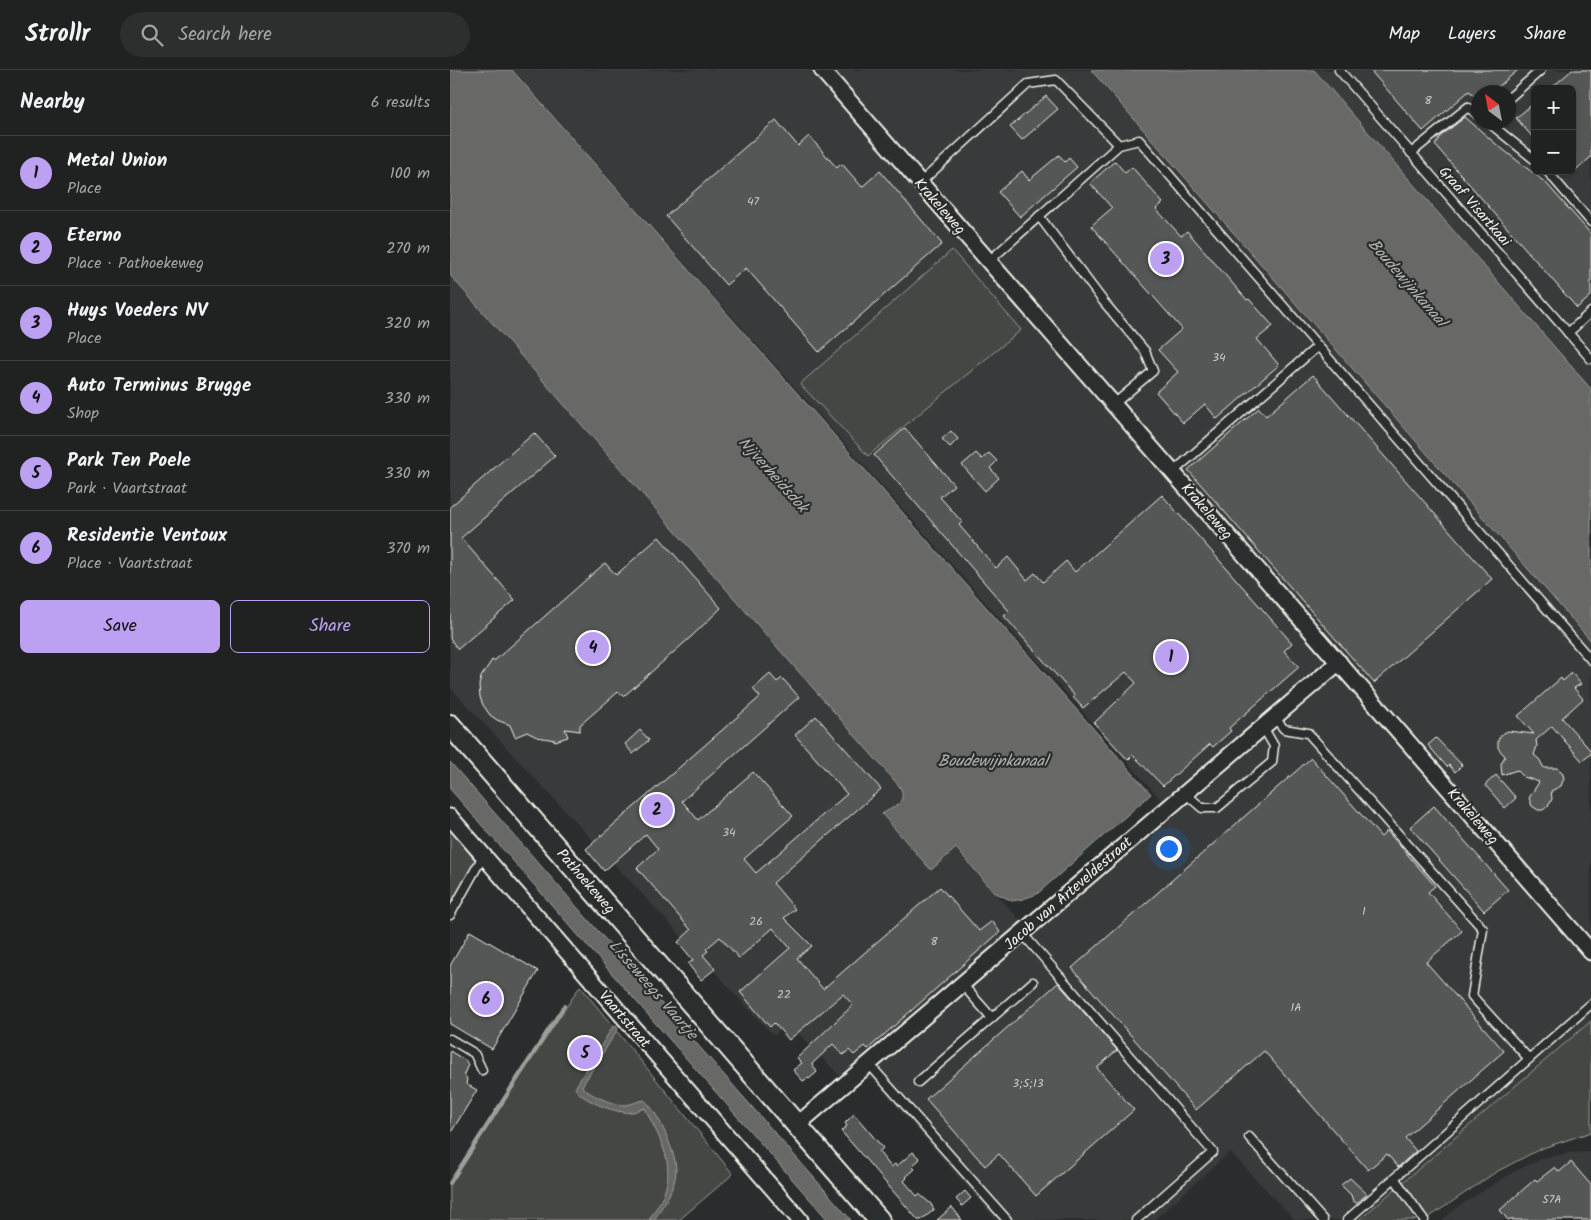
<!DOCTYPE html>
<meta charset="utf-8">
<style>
body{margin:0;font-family:Kalam,sans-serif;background:#2d2f2f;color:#f1f3f6}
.controls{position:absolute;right:15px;top:15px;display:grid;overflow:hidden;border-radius:8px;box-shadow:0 1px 4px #0004}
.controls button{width:45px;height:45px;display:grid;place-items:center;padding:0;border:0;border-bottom:1px solid #3d3f40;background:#202222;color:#f1f3f6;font:25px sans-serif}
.compass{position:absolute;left:1021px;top:15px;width:45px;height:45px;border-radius:50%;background:#202222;box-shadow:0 1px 4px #0004;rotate:328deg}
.you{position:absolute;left:718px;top:778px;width:18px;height:18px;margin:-12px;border:4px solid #fff;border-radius:50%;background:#1a73e8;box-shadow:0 0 0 8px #1a73e833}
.badge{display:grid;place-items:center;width:32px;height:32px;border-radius:50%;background:#bca0f2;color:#111;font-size:16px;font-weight:700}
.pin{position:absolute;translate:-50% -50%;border:2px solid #fff;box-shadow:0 1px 5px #0006}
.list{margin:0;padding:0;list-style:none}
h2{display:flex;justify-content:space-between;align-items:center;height:65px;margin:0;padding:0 20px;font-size:21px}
h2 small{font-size:16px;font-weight:400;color:#a2a4a5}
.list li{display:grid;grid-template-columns:32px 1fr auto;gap:15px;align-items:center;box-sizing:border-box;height:75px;padding:0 20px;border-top:1px solid #3d3f40}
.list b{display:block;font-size:19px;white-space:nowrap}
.list p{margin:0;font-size:16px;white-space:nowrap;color:#a2a4a5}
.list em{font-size:16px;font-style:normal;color:#a2a4a5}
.actions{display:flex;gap:10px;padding:15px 20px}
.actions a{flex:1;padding:11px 0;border:1px solid #bca0f2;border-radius:8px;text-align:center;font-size:18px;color:#bca0f2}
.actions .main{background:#bca0f2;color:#111}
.icon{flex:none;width:28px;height:28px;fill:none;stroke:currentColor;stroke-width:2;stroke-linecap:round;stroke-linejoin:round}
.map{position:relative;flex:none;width:1141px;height:1150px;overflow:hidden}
header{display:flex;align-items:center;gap:30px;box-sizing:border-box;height:70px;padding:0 25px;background:#202222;border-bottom:1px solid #3d3f40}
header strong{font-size:24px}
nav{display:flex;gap:28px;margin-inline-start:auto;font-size:18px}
.search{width:350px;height:45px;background:#2d2f2f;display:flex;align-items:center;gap:12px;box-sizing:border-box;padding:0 18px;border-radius:28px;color:#a2a4a5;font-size:19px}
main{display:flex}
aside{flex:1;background:#202222}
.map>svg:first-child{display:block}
</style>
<header>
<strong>Strollr</strong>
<div class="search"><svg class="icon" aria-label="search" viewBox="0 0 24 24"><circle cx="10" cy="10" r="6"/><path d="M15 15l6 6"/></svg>Search here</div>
<nav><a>Map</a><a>Layers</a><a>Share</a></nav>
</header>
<main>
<aside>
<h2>Nearby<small>6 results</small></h2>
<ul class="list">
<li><span class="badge">1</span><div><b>Metal Union</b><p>Place</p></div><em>100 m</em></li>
<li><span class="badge">2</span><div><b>Eterno</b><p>Place · Pathoekeweg</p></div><em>270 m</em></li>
<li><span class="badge">3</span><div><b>Huys Voeders NV</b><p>Place</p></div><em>320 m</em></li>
<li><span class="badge">4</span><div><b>Auto Terminus Brugge</b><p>Shop</p></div><em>330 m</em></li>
<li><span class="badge">5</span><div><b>Park Ten Poele</b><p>Park · Vaartstraat</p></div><em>330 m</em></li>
<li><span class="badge">6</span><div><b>Residentie Ventoux</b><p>Place · Vaartstraat</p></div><em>370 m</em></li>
</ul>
<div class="actions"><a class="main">Save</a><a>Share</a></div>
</aside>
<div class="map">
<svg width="1141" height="1150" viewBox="0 0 1141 1150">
<rect width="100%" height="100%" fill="#2a2d2e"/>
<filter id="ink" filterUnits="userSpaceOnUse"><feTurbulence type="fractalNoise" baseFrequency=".02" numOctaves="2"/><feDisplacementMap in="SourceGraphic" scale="10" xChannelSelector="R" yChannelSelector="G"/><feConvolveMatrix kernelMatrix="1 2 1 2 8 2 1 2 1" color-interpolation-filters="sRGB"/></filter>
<g filter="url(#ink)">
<g fill="#373a3a" fill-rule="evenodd">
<polygon points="63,0 641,0 1141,571 1141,951 909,1150 845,1150 780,1082 704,1150 546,1150 423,1009 389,1005 338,953 324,966 0,617 0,205 573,854 711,730"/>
<path d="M864,0H1141V319ZM1085,19H1122V101H1085ZM1028,22H1058V52H1028Z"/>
<polygon points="1141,1082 1141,1150 992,1150 1009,1136 1067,1100 1096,1087 1119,1083"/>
</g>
<g fill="#444645" stroke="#9c9c96">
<polygon points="502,180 571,260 418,386 350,314"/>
<polygon points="0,760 26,791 0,840"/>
<polygon points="130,916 283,1104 229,1150 0,1150 0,1115"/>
<polygon points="1141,951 1141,1062 1090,1079 1046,1102 975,1150 909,1150"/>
</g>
<g fill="#676866" stroke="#9f9f9a">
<path d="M0,0H62L701,724L587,824L573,829L562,831L544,822L506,778L481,800L432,744C443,737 458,733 450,717L0,205Z"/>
<polygon points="641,0 864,0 1141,319 1141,571"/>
<polygon points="0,692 401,1150 378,1150 0,719"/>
<path d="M166,956L168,959L132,1016C136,1024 165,1035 174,1035C180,1035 188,1031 194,1030C207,1039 226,1083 226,1100C226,1118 213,1135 204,1150H199C204,1141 211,1132 214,1123C226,1091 208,1067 195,1038C191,1039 187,1041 183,1042C169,1045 132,1031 125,1018L162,958Z"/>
</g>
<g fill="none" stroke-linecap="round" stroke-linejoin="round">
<polyline stroke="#9f9f9a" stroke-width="4" points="0,1113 114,936"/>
</g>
<g fill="#555756" stroke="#f4f1e8">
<polygon points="920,0 1068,0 1042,22 1028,22 1025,26 1019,21 973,61"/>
<polygon points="1122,0 1141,0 1141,87 1122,103 1122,19 1100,19"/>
<polygon points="596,26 608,39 572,70 560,57"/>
<polygon points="1085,32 1085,70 1066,48"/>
<polygon points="1015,47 1046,74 1096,113 1141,164 1141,226 1127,238 985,75 992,65"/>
<polygon points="326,50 348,76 359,66 387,98 391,94 393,95 412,117 430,101 492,174 369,282 296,198 276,215 216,146"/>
<polygon points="609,85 615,92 619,88 627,97 570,147 548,122 572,101 579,110"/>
<polygon points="665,91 675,103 682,97 713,133 706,139 731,166 737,161 797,230 799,229 823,256 807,269 829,295 767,349 755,334 733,353 706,322 728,302 708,280 732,259 641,156 662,138 640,113"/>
<polygon points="863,305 1042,509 924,613 738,400 809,338 816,346"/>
<polygon points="455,358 504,415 490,427 512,452 509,455 546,498 558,487 577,510 585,503 593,512 616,491 625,502 712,425 842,573 834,581 849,597 779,658 781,661 763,677 760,674 713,716 683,685 678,690 644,653 686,613 676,602 633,638 623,627 624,625 554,546 559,541 424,385"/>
<polygon points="501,361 508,369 500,377 492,369"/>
<polygon points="84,363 105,386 11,468 65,530 8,579 0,569 0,437"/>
<polygon points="526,383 532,389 539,383 547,391 540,398 549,408 535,421 512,395"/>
<polygon points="209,467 271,538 242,566 174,626 168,622 130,655 130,661 115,659 118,667 105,671 105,670 87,667 77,662 65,667 60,655 47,650 40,645 33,635 30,627 29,615 31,607 42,590 44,591 155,493 166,505"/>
<polygon points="1122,603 1131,614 1124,618 1133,629 1112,648 1141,681 1141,684 1132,691 1102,656 1086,670 1087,676 1084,685 1089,689 1094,698 1107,698 1112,702 1114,708 1111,716 1101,721 1102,729 1099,735 1093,740 1088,740 1082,736 1079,728 1089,712 1074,707 1067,700 1052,705 1051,694 1055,686 1048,678 1048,670 1052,664 1058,661 1084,664 1068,646 1111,608 1113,611"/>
<polygon points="320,604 327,612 332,608 349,627 232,731 248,750 303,702 343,746 294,789 306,803 397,724 345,665 366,646 431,719 323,813 345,839 334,848 362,876 347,888 373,919 490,817 529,861 542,851 550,862 418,979 415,976 404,985 399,980 393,985 383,974 362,994 367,1002 359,1009 358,1008 353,1011 343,1000 352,993 347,988 403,935 393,924 339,970 324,953 320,957 290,922 340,878 323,858 289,888 270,867 256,879 258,881 253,885 265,899 251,910 238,894 243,890 228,872 241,860 187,798 208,779 196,764 154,801 136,779 310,627 303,619"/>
<polygon points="190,660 199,670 183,684 175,674"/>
<polygon points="986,668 1012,695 1005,702 999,695 997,697 978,675"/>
<polygon points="861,688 931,767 937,761 985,816 978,822 1012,861 976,892 1054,981 955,1068 966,1081 948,1097 937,1084 918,1100 814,981 746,1040 622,898"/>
<polygon points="1046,705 1066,728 1055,738 1035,715"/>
<polygon points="984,736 1058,820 1034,841 960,757"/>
<polygon points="20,861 88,901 42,979 0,954 0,896"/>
<polygon points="608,913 667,980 647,998 684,1040 586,1126 549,1084 535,1096 476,1029"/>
<polygon points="0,981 16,991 18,995 14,1004 17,1009 16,1014 27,1020 0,1064"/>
<polygon points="404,1044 433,1078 429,1082 441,1097 445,1094 447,1096 463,1082 470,1089 462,1096 465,1099 456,1107 457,1108 454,1111 467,1126 469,1124 481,1134 484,1140 471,1150 468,1150 391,1061 397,1056 395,1053"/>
<polygon points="1121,1092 1141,1115 1141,1150 1058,1150 1050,1140 1085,1109 1087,1111 1105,1097 1109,1102"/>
<polygon points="900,1108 917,1124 907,1133 903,1131 901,1125 891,1115"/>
<polygon points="515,1121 521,1128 512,1136 506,1129"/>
<polygon points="502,1137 512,1150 487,1150"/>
</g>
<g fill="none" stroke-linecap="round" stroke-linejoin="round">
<g stroke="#f4f1e8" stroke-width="11">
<g id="lane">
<polyline points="889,0 1141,289"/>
<polyline points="1058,29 1091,0"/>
<polyline points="1038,52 1085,90"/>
<polyline points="961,83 1018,37 1028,45"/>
<polyline points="1097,101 1141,152"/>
<polyline points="470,113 578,14 606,10 669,75 689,70 1141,590"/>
<polyline points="589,146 653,231 695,281 703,301 664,334"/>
<polyline points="539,191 669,75"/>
<polyline points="1118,263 1141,242"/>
<polyline points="723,402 868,276"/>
<polyline points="824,647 834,659 858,663 1033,859 1022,926 1079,989"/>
<polyline points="735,723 752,738 767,738 822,692 824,676 813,657"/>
<polyline points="0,845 33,786"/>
<polyline points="572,863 763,1082 686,1150"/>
<polyline points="512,914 542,948"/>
<polyline points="0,969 22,982"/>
<polyline points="25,985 32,1000"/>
<polyline points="419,994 557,1150"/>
<polyline points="468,1012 583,912"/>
<polyline points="799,1067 873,1150"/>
<polyline points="945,1109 974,1150"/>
<polyline points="897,1150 1141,934"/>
</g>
</g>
<g stroke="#f4f1e8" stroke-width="19">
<g id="street">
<polyline points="372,0 1141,882"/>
<polyline points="0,747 350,1150"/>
<polyline points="347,1055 889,592"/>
</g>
</g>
<g stroke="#f4f1e8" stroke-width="24">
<polyline id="secondary" points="0,655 429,1150"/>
</g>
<use href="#lane" stroke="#2a2d2e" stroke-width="8"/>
<use href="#street" stroke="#2a2d2e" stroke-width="15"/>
<use href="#secondary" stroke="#2a2d2e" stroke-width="20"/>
</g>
</g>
<g text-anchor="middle" stroke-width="4.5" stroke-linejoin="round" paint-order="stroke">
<g font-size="12" fill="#cccac4">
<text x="978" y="34">8</text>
<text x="303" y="135">47</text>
<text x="769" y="291">34</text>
<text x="279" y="766">34</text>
<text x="914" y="845">1</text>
<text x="306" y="855">26</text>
<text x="484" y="875">8</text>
<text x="334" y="928">22</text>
<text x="846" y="941">1A</text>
<text x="578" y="1017">3;5;13</text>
<text x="1102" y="1133">57A</text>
</g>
<g font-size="15" fill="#f4f1e8" stroke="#2a2d2e">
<text transform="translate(490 136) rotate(49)" y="5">Krakeleweg</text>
<text transform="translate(1025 136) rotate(49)" y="5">Graaf Visartkaai</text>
<text transform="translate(757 441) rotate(49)" y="5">Krakeleweg</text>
<text transform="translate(1023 746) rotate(49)" y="5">Krakeleweg</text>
<text transform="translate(136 811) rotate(49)" y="5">Pathoekeweg</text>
<text transform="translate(618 823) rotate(-41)" y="5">Jacob van Arteveldestraat</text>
<text transform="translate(175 949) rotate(49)" y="5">Vaartstraat</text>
</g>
<g font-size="16" font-style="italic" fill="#b5b3ae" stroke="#2a2d2e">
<text transform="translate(958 212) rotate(49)" y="6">Boudewijnkanaal</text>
<text transform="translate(324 404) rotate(48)" y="6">Nijverheidsdok</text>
<text x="543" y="696">Boudewijnkanaal</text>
<text transform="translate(204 919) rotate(49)" y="6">Lisseweegs Vaartje</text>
</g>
</g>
</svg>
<div class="controls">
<button>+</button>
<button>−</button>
</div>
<svg class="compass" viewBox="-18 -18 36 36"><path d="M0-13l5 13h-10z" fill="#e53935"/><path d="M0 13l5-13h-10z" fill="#a2a4a5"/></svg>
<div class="you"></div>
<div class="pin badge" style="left:721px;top:587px">1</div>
<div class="pin badge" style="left:207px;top:740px">2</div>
<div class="pin badge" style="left:716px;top:189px">3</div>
<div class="pin badge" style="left:143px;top:578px">4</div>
<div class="pin badge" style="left:135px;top:983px">5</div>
<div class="pin badge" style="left:36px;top:929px">6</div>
</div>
</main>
